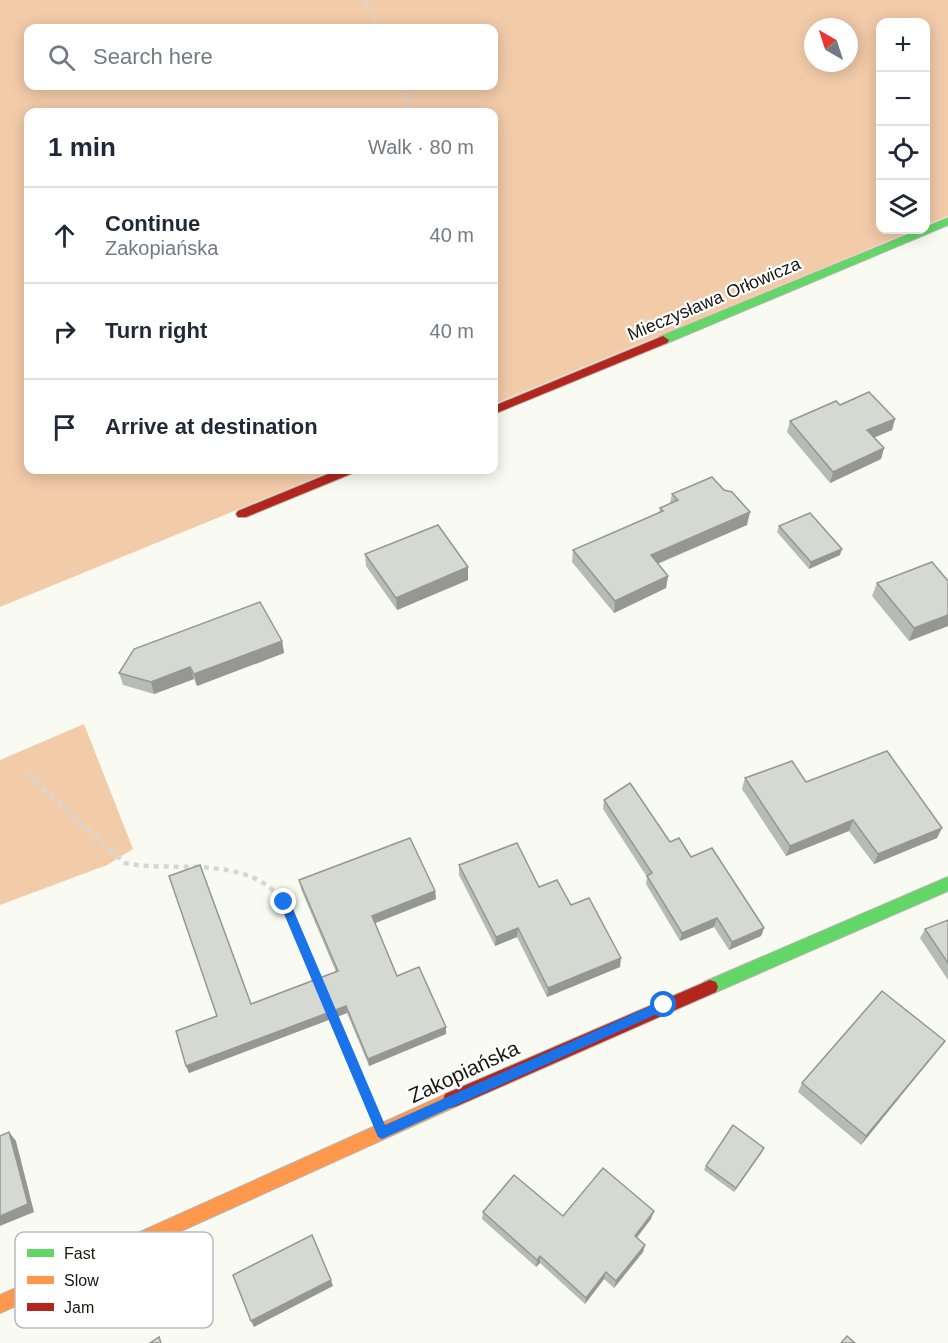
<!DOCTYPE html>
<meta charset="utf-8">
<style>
body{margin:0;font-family:Helvetica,sans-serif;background:#f6f6f7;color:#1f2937}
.controls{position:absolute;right:18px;top:18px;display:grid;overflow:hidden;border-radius:12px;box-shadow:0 3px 15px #0003}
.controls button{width:54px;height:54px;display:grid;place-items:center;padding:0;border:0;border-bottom:2px solid #e0e1e3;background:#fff;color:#1f2937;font:30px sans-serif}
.compass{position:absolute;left:804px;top:18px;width:54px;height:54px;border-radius:50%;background:#fff;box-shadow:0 3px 15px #0003;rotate:321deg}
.stop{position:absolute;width:18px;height:18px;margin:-14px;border:4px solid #1a73e8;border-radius:50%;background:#fff}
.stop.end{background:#1a73e8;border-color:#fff;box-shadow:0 2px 6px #0008}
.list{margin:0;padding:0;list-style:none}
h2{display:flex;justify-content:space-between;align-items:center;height:78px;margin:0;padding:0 24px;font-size:26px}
h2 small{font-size:20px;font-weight:400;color:#747a83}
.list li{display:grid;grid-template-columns:39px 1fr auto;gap:18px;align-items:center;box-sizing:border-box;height:96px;padding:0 24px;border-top:2px solid #e0e1e3}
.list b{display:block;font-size:22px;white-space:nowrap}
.list p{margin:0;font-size:20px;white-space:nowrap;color:#747a83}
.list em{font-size:20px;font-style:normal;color:#747a83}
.icon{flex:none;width:33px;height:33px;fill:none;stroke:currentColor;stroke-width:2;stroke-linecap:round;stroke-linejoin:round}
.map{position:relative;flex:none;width:948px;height:1343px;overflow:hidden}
.search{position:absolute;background:#fff;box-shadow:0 3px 15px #0003;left:24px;top:24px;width:474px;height:66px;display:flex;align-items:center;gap:15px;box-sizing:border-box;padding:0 21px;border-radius:12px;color:#747a83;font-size:22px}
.panel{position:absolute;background:#fff;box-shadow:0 3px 15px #0003;left:24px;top:108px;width:474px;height:366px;border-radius:12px}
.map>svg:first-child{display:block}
</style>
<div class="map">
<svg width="948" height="1343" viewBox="0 0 948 1343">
<rect width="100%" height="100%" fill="#f9faf2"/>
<g fill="#f2cba9" fill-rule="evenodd">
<path d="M0,0H948V216L926,225V22H880V230H915L494,404V112H28V470H334L0,607ZM813,27H849V63H813ZM28,28H494V86H28Z"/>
<polygon points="84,724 133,849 107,865 0,905 0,760"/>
</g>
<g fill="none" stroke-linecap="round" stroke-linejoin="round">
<g stroke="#b5b6b0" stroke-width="2">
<g id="fast">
<polygon points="948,218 948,225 667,343 663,344 657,340 659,337 919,230 926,230 926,227"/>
<polygon points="948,877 948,891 716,992 710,994 704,992 702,987 704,982"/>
</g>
</g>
<g stroke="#b5b6b0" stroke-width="2">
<polygon id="slow" points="451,1092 457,1094 459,1100 457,1106 0,1313 0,1295"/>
</g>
<g stroke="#b5b6b0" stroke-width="2">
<g id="jam">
<polygon points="663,336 669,340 667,343 494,414 494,406"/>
<polygon points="338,470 355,470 353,473 246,517 238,517 236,514 238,511"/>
<polygon points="710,980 716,982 718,987 716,992 457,1106 451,1108 445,1106 443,1100 445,1094"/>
</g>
</g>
<g stroke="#d6d6d3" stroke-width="3" stroke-dasharray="3 3" stroke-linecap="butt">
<polyline points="364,0 377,28"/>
<polyline points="401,86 413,112"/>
</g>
<polyline stroke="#d6d6d3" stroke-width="4" stroke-dasharray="4.5 4.5" stroke-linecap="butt" points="25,773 37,783"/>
<g stroke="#d6d6d3" stroke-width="4.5" stroke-dasharray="5 5" stroke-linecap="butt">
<path d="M35,782L125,863C149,868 174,866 199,867C289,872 289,910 319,983"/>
<polyline points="332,1015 366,1093"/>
</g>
<use href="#fast" fill="#63d668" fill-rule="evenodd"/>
<use href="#slow" fill="#ff974d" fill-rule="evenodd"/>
<use href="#jam" fill="#b3261e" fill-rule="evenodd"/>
</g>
<g fill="#b8bab5">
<polygon points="895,419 892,430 874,437 884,448 881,459 830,483 787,432 790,421"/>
<polygon points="672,494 747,525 658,564 668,576 666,588 614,613 572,562 573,550 659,513 660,508 670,503"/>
<polygon points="779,526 840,555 809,569 777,532"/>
<polygon points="365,554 468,567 468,580 397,610 366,566"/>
<polygon points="948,581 948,626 909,641 872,596 877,583"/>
<polygon points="282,641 284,653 197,686 194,679 154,694 123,685 119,673"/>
<polygon points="745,778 806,782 937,838 874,864 849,831 786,856 742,789"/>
<polygon points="604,800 670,842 691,857 764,928 761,936 729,950 714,927 680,941 646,884 647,877 603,809"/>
<polygon points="459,865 539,887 571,905 620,967 547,997 517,937 495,946 459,875"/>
<polygon points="299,880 435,891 436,899 375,923 397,976 446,1027 446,1034 369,1066 347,1013 189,1073 186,1066 251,1004 336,972 301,889"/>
<polygon points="948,920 948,980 920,938 925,929"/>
<polygon points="938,1050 861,1145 798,1092 802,1083"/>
<polygon points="762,1152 734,1192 704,1170 706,1166"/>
<polygon points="483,1212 563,1216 651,1219 637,1238 645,1245 643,1252 614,1288 604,1279 585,1304 540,1263 536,1267 482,1219"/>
</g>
<g fill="#969793">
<polygon points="895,419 892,430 864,442 867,430"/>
<polygon points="884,448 881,459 830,483 833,472"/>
<polygon points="750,512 747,525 649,567 651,555"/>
<polygon points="842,549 840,555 809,569 811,562"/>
<polygon points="468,567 468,580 397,610 396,598"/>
<polygon points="668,576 666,588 614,613 615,601"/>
<polygon points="948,615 948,626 909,641 914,628"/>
<polygon points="282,641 284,653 197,686 194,674"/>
<polygon points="190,667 194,679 154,694 151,682"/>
<polygon points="853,820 849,831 786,856 790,846"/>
<polygon points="942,828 937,838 874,864 878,854"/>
<polygon points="435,891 436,899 373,924 372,916"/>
<polygon points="717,918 714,927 680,941 682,933"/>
<polygon points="518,928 517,937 495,946 496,937"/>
<polygon points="764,928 761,936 729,950 732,942"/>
<polygon points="621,958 620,967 547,997 548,988"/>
<polygon points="346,1006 347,1013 189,1073 186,1066"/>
<polygon points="446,1027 446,1034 369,1066 368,1059"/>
<polygon points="945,1041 938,1050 861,1145 866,1136"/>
<polygon points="9,1132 16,1141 34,1212 0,1226 0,1216"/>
<polygon points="764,1148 762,1152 734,1192 736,1188"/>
<polygon points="654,1211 651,1219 632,1243 635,1236"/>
<polygon points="645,1245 643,1252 614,1288 616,1281"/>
<polygon points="540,1256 540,1263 536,1267 537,1260"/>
<polygon points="606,1272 604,1279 585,1304 586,1298"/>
<polygon points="331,1280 333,1286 254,1327 251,1321"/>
</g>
<g fill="#d6d8d2" stroke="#969793" stroke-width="1.5">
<polygon points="869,392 895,419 867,430 884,448 833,472 790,421 836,401 840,405"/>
<polygon points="712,477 724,490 732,492 750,512 651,555 668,576 615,601 573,550 663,511 660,508 678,500 672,494"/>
<polygon points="810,513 842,549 811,562 779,526"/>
<polygon points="438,525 468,567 396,598 365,554"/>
<polygon points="932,562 948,581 948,615 914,628 877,583"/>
<polygon points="260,602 282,641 194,674 190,667 151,682 119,673 134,649"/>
<polygon points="887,751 942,828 878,854 853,820 790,846 745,778 792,761 806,782"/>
<polygon points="630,783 670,842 679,838 691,857 712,848 764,928 732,942 717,918 682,933 647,876 652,873 604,800"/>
<polygon points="410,838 435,891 372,916 397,976 419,967 446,1027 368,1059 346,1006 186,1066 176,1031 217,1016 169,876 200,865 251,1004 338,971 299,880"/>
<polygon points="517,843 539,887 557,880 571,905 589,898 621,958 548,988 518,928 496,937 459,865"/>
<polygon points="948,920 948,963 925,929"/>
<polygon points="882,991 945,1041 866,1136 802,1083"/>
<polygon points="733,1125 764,1148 736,1188 706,1166"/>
<polygon points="9,1132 28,1204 0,1216 0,1136"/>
<polygon points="603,1168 654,1211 635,1236 645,1245 616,1281 606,1272 586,1298 540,1256 537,1260 483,1212 514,1175 563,1216"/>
<polygon points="312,1235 331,1280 251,1321 233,1275"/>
<polygon points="847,1336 855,1343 841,1343"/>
<polygon points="159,1337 161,1343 150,1343"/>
</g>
<polygon fill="#1a73e8" points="284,897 290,902 385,1125 660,1002 668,1002 670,1005 668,1009 382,1139 378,1137 279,902"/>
<g text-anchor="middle" stroke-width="4.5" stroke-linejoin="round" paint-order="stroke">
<g font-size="18" fill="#181813" stroke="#fff">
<text transform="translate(714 299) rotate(-23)" y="6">Mieczysława Orłowicza</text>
</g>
<g font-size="21" fill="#181813" stroke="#fff">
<text transform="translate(464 1072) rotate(-25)" y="7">Zakopiańska</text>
</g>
</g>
<rect x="15" y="1232" width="198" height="96" rx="9" fill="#fff" stroke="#babab8" stroke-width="1.5"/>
<rect x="27" y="1249" width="27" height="8" fill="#63d668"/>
<rect x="27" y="1276" width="27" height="8" fill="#ff974d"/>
<rect x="27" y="1303" width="27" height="8" fill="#b3261e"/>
<g font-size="16" fill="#181813">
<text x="64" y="1259">Fast</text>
<text x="64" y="1286">Slow</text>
<text x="64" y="1313">Jam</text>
</g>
</svg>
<div class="controls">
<button>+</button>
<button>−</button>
<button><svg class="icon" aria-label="locate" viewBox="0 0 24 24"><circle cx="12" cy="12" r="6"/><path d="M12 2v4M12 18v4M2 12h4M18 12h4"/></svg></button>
<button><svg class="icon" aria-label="layers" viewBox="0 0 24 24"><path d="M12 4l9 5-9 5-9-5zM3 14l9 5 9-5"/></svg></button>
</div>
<svg class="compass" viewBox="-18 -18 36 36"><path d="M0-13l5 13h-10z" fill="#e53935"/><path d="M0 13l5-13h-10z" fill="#747a83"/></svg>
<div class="stop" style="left:664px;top:1005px"></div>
<div class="stop end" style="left:284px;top:902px"></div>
<div class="search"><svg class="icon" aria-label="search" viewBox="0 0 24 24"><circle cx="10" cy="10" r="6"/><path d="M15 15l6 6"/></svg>Search here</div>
<section class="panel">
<h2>1 min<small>Walk · 80 m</small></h2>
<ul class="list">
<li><svg class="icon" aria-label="ahead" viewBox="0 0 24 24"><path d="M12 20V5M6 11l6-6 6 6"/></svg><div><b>Continue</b><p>Zakopiańska</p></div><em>40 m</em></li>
<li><svg class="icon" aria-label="right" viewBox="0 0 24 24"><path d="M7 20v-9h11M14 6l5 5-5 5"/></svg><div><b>Turn right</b></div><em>40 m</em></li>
<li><svg class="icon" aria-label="arrive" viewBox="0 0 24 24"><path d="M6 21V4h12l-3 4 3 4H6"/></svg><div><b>Arrive at destination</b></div></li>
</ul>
</section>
</div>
